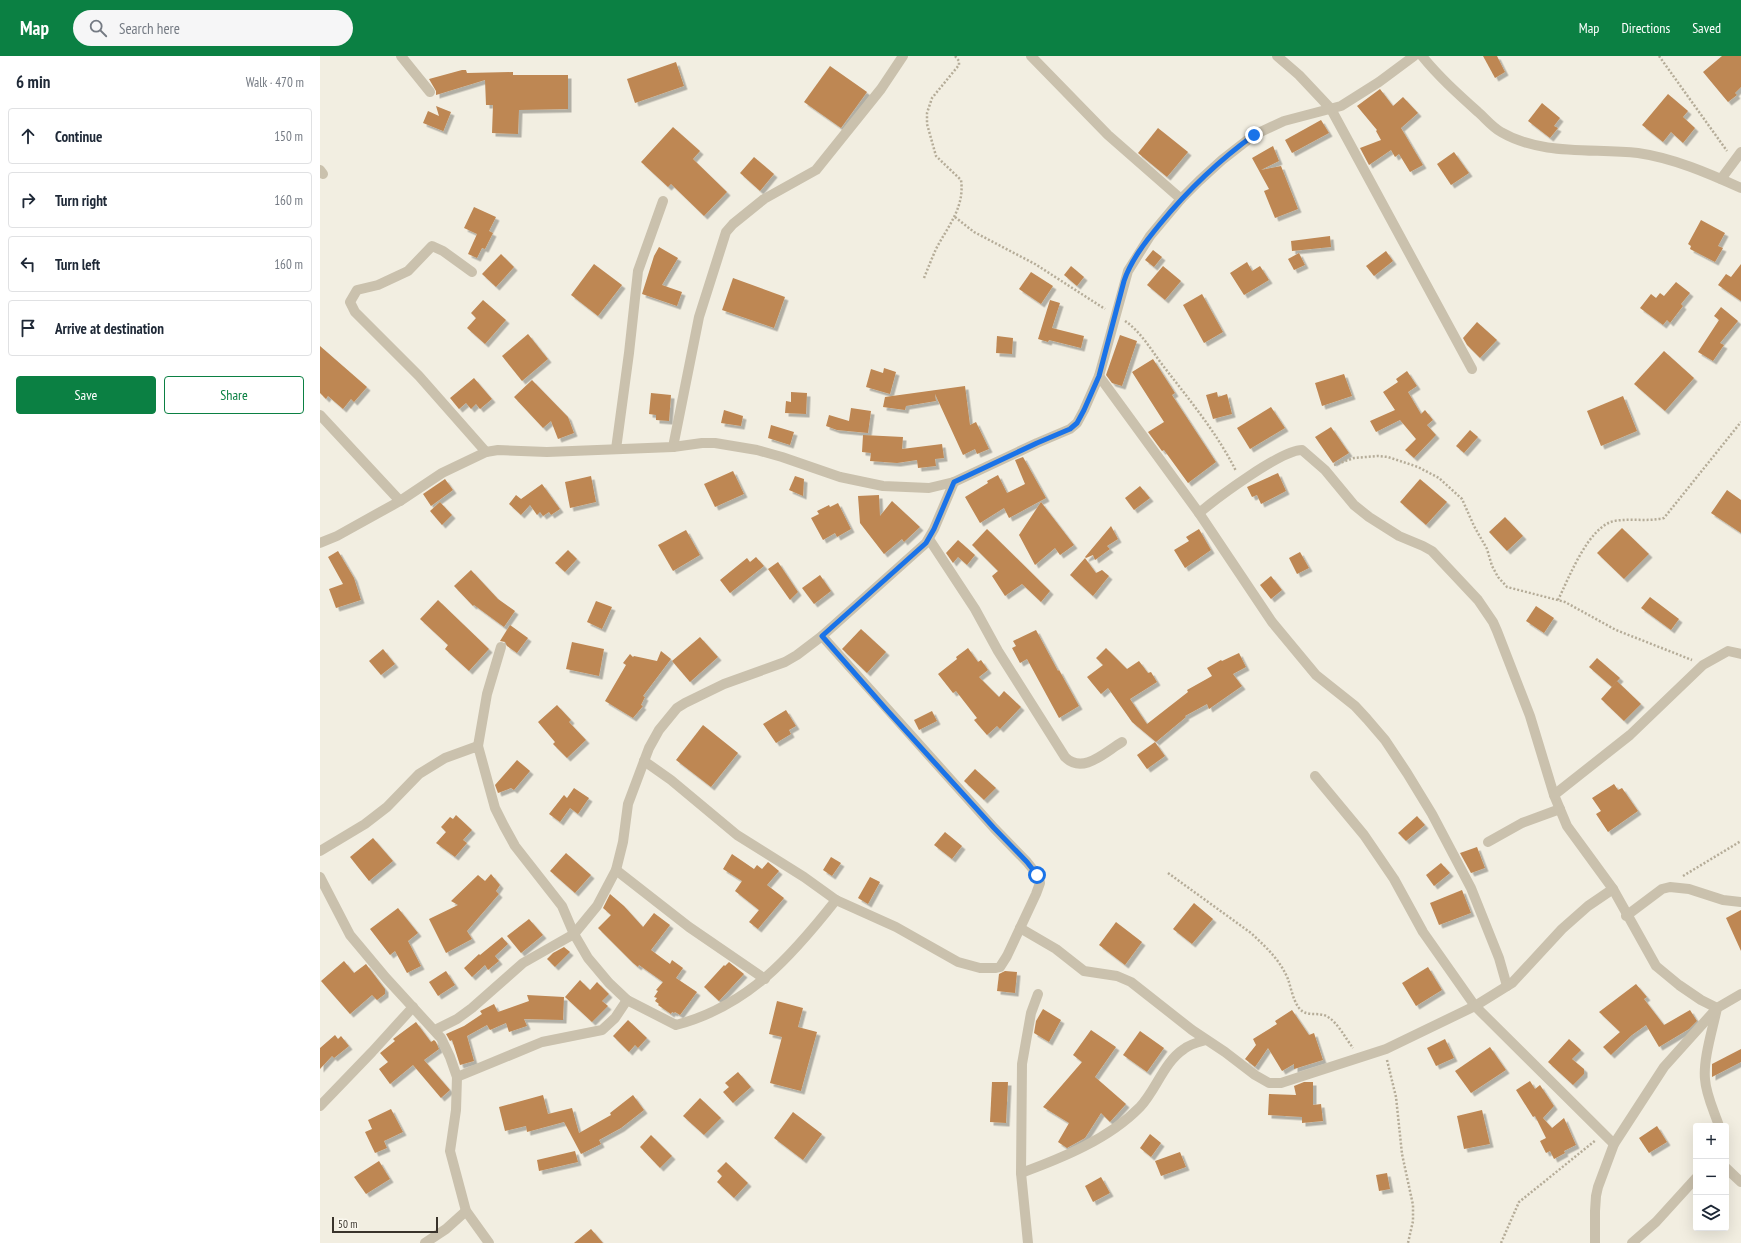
<!DOCTYPE html>
<meta charset="utf-8">
<style>
body{margin:0;font-family:"PT Sans Narrow",sans-serif;background:#f6f6f7;color:#1f2937}
.controls{position:absolute;right:12px;bottom:12px;display:grid;overflow:hidden;border-radius:4px;box-shadow:0 4px 16px #0002}
.controls button{width:36px;height:36px;display:grid;place-items:center;padding:0;border:0;border-bottom:1px solid #e0e1e3;background:#fff;color:#1f2937;font:20px sans-serif}
.scale{position:absolute;left:12px;bottom:10px;width:106px;box-sizing:border-box;padding-left:4px;border:2px solid #39332b;border-top:0;font-size:11px;line-height:14px;white-space:nowrap;color:#39332b;-webkit-text-stroke:3px #faf7ed;paint-order:stroke}
.stop{position:absolute;width:12px;height:12px;margin:-9px;border:3px solid #1a73e8;border-radius:50%;background:#fff}
.stop.end{background:#1a73e8;border-color:#fff;box-shadow:0 1px 4px #0008}
.list{margin:0;padding:0;list-style:none}
h2{display:flex;justify-content:space-between;align-items:center;height:52px;margin:0;padding:0 16px;font-size:17px}
h2 small{font-size:13px;font-weight:400;color:#747a83}
.list li{display:grid;grid-template-columns:26px 1fr auto;gap:12px;align-items:center;box-sizing:border-box;height:56px;margin:0 8px 8px;padding:0 8px;border:1px solid #e0e1e3;border-radius:4px}
.list b{display:block;font-size:15px;white-space:nowrap}
.list em{font-size:13px;font-style:normal;color:#747a83}
.actions{display:flex;gap:8px;padding:12px 16px}
.actions a{flex:1;padding:9px 0;border:1px solid #0b8043;border-radius:4px;text-align:center;font-size:14px;color:#0b8043}
.actions .main{background:#0b8043;color:#fff}
.icon{flex:none;width:22px;height:22px;fill:none;stroke:currentColor;stroke-width:2;stroke-linecap:round;stroke-linejoin:round}
.map{position:relative;flex:none;width:1421px;height:1187px;overflow:hidden}
header{display:flex;align-items:center;gap:24px;box-sizing:border-box;height:56px;padding:0 20px;background:#0b8043;color:#fff}
header strong{font-size:19px}
nav{display:flex;gap:22px;margin-inline-start:auto;font-size:14px}
.search{width:280px;height:36px;background:#f6f6f7;display:flex;align-items:center;gap:10px;box-sizing:border-box;padding:0 14px;border-radius:22px;color:#747a83;font-size:15px}
main{display:flex}
aside{flex:1;background:#fff}
.map>svg:first-child{display:block}
</style>
<header>
<strong>Map</strong>
<div class="search"><svg class="icon" aria-label="search" viewBox="0 0 24 24"><circle cx="10" cy="10" r="6"/><path d="M15 15l6 6"/></svg>Search here</div>
<nav><a>Map</a><a>Directions</a><a>Saved</a></nav>
</header>
<main>
<aside>
<h2>6 min<small>Walk · 470 m</small></h2>
<ul class="list">
<li><svg class="icon" aria-label="ahead" viewBox="0 0 24 24"><path d="M12 20V5M6 11l6-6 6 6"/></svg><div><b>Continue</b></div><em>150 m</em></li>
<li><svg class="icon" aria-label="right" viewBox="0 0 24 24"><path d="M7 20v-9h11M14 6l5 5-5 5"/></svg><div><b>Turn right</b></div><em>160 m</em></li>
<li><svg class="icon" aria-label="left" viewBox="0 0 24 24"><path d="M17 20v-9H6M10 6l-5 5 5 5"/></svg><div><b>Turn left</b></div><em>160 m</em></li>
<li><svg class="icon" aria-label="arrive" viewBox="0 0 24 24"><path d="M6 21V4h12l-3 4 3 4H6"/></svg><div><b>Arrive at destination</b></div></li>
</ul>
<div class="actions"><a class="main">Save</a><a>Share</a></div>
</aside>
<div class="map">
<svg width="1421" height="1187" viewBox="0 0 1421 1187">
<defs>
<filter id="shadow"><feDropShadow dx="3.5" dy="3.5" stdDeviation="0" flood-color="#0004"/></filter>
</defs>
<rect width="100%" height="100%" fill="#f2eee1"/>
<g fill="#be8753" filter="url(#shadow)">
<polygon points="1163,0 1177,0 1185,16 1175,22"/>
<polygon points="1402,0 1421,0 1421,31 1415,37 1417,39 1408,46 1383,16"/>
<polygon points="356,6 364,30 315,47 307,23"/>
<polygon points="510,10 547,36 521,72 484,46"/>
<polygon points="142,14 146,14 147,17 193,16 193,19 248,19 248,53 199,54 198,78 172,77 173,49 166,49 165,24 116,39 116,35 109,23"/>
<polygon points="1060,33 1073,50 1083,41 1098,57 1081,72 1103,109 1090,116 1079,98 1075,101 1071,94 1049,109 1040,92 1061,84 1056,75 1057,74 1037,50"/>
<polygon points="1348,38 1368,55 1363,61 1375,72 1363,87 1351,76 1343,86 1322,69"/>
<polygon points="1222,47 1240,62 1234,70 1238,72 1230,82 1208,65"/>
<polygon points="116,50 131,56 123,76 123,75 103,67 108,55 119,60"/>
<polygon points="1001,64 1009,77 972,97 965,84"/>
<polygon points="353,71 380,95 373,103 407,136 384,160 351,128 348,131 321,106"/>
<polygon points="838,72 868,96 847,121 818,97"/>
<polygon points="953,90 959,105 941,114 961,110 978,153 955,162 944,135 949,133 932,102"/>
<polygon points="1134,96 1149,117 1131,129 1117,108"/>
<polygon points="434,101 454,118 440,135 420,117"/>
<polygon points="154,151 176,161 169,175 173,177 165,193 162,192 157,202 148,198 157,178 144,172"/>
<polygon points="1381,164 1405,177 1398,190 1403,192 1395,206 1370,193 1371,190 1368,188"/>
<polygon points="1010,180 1011,191 972,195 971,185"/>
<polygon points="339,191 358,202 342,229 362,236 357,250 322,238 334,200"/>
<polygon points="833,194 842,201 834,211 825,204"/>
<polygon points="1066,195 1073,205 1054,220 1046,210"/>
<polygon points="979,197 985,209 974,214 968,203"/>
<polygon points="181,198 194,211 176,231 162,218"/>
<polygon points="927,206 932,215 940,210 949,224 924,239 910,217"/>
<polygon points="274,208 302,229 278,260 251,239"/>
<polygon points="1421,208 1421,245 1398,229 1406,218 1411,221"/>
<polygon points="751,210 764,221 757,230 744,219"/>
<polygon points="843,210 861,225 845,244 827,229"/>
<polygon points="711,216 733,230 721,248 699,233"/>
<polygon points="413,222 465,241 454,272 402,254"/>
<polygon points="1356,226 1370,237 1361,248 1363,250 1350,267 1347,264 1343,269 1320,252 1331,238 1336,242 1340,237 1344,240"/>
<polygon points="882,238 903,276 884,287 863,249"/>
<polygon points="163,244 186,264 165,288 147,272 156,262 151,257"/>
<polygon points="730,244 740,247 732,272 764,280 761,292 729,284 728,286 718,283"/>
<polygon points="1401,251 1418,265 1400,287 1404,289 1393,305 1378,296 1399,264 1394,260"/>
<polygon points="1157,266 1177,284 1160,302 1147,289 1143,282"/>
<polygon points="208,278 228,303 202,325 182,300"/>
<polygon points="800,279 817,285 802,330 792,327 786,319"/>
<polygon points="677,280 693,282 692,298 676,297"/>
<polygon points="0,290 47,331 34,346 31,343 23,353 8,340 6,343 0,337"/>
<polygon points="1344,295 1374,322 1345,355 1314,328"/>
<polygon points="833,303 855,337 852,339 896,406 868,427 844,394 842,395 828,376 844,366 812,316"/>
<polygon points="564,312 576,316 570,338 546,331 551,313 563,317"/>
<polygon points="1087,315 1097,330 1088,336 1101,358 1105,354 1113,364 1107,369 1116,379 1094,402 1085,394 1096,383 1080,364 1056,376 1050,365 1075,354 1063,336 1078,326 1076,323"/>
<polygon points="1024,318 1032,340 1002,350 995,327"/>
<polygon points="154,322 172,343 160,353 156,348 151,353 146,347 139,353 130,342"/>
<polygon points="212,324 248,361 254,377 238,383 231,365 223,372 194,341"/>
<polygon points="645,330 650,369 656,366 669,393 657,398 655,393 643,399 615,338 616,345 586,350 585,354 563,351 565,341"/>
<polygon points="471,336 487,337 486,358 465,357 466,345 471,346"/>
<polygon points="897,336 898,341 907,338 912,358 893,363 886,339"/>
<polygon points="331,337 351,339 349,365 336,364 336,359 329,358"/>
<polygon points="1303,340 1317,375 1281,390 1267,355"/>
<polygon points="951,351 965,372 930,393 917,372"/>
<polygon points="531,352 551,355 548,377 517,374 506,370 509,359 529,365"/>
<polygon points="404,354 423,360 421,370 401,367"/>
<polygon points="451,369 474,376 470,389 448,382"/>
<polygon points="1011,371 1029,397 1013,407 995,381"/>
<polygon points="1150,374 1158,381 1144,397 1136,390"/>
<polygon points="543,379 583,381 582,393 622,388 624,402 615,403 616,410 598,412 597,404 577,407 550,405 551,397 542,396"/>
<polygon points="703,401 726,442 689,462 684,452 660,467 645,441 668,427 667,425 678,419 687,437 705,428 695,404"/>
<polygon points="413,415 424,438 395,451 384,428"/>
<polygon points="958,417 966,435 941,448 937,439 932,441 927,431"/>
<polygon points="271,420 276,446 250,452 245,426"/>
<polygon points="475,420 484,423 483,440 469,434"/>
<polygon points="125,423 133,434 111,450 103,438"/>
<polygon points="1100,423 1127,446 1106,469 1080,446"/>
<polygon points="222,428 240,453 231,459 229,456 223,460 220,456 217,459 210,449 201,459 189,448 196,439 201,443"/>
<polygon points="820,430 830,442 814,454 805,442"/>
<polygon points="1407,434 1421,444 1421,477 1391,457"/>
<polygon points="559,439 560,460 572,445 600,471 584,486 582,483 564,498 540,467 538,440"/>
<polygon points="120,446 132,459 122,469 110,455"/>
<polygon points="721,446 754,489 740,499 735,492 715,509 699,479"/>
<polygon points="518,447 531,473 517,481 515,477 503,484 491,462 499,458 497,455 509,449 510,451"/>
<polygon points="1185,461 1203,480 1187,495 1169,476"/>
<polygon points="791,470 798,483 787,490 790,493 775,504 773,499 766,502 765,501"/>
<polygon points="1302,472 1329,498 1304,523 1277,497"/>
<polygon points="667,473 730,535 721,546 702,528 685,540 672,520 678,515 652,489"/>
<polygon points="879,473 891,494 865,512 854,494 869,485 866,481"/>
<polygon points="366,474 380,499 353,515 338,489"/>
<polygon points="638,484 655,499 647,509 638,501 633,507 626,497"/>
<polygon points="248,494 257,503 245,516 235,507"/>
<polygon points="18,495 34,522 41,544 16,552 9,533 23,528 8,501"/>
<polygon points="980,496 989,512 977,518 969,502"/>
<polygon points="436,501 444,510 410,537 400,524 427,502 430,506"/>
<polygon points="765,502 776,517 782,514 789,520 773,540 750,519"/>
<polygon points="458,506 478,536 470,544 448,513"/>
<polygon points="151,514 178,543 195,555 184,571 154,549 153,550 134,530"/>
<polygon points="500,519 511,535 494,548 482,532"/>
<polygon points="951,520 962,534 951,543 940,529"/>
<polygon points="1330,541 1359,563 1351,574 1321,552"/>
<polygon points="118,544 169,593 149,615 125,593 128,589 100,563"/>
<polygon points="276,545 292,551 282,573 267,566"/>
<polygon points="1216,550 1234,562 1224,577 1206,565"/>
<polygon points="190,569 208,582 197,597 187,590 185,586 180,585"/>
<polygon points="541,573 566,596 547,617 522,593"/>
<polygon points="716,574 738,615 739,614 759,650 739,662 707,603 700,607 692,592 696,590 693,585"/>
<polygon points="380,581 398,601 370,626 352,605"/>
<polygon points="252,586 284,593 279,620 246,613"/>
<polygon points="648,592 658,606 661,604 668,614 659,621 679,641 684,635 701,651 680,673 677,670 667,679 654,664 657,662 636,635 633,637 618,618 637,603 636,601"/>
<polygon points="786,592 807,613 819,605 828,617 831,616 837,626 810,643 827,668 868,636 867,634 892,620 887,612 901,604 902,605 919,597 926,611 913,618 922,630 889,653 887,648 865,660 866,661 836,686 812,666 788,632 781,638 767,621 783,609 776,602"/>
<polygon points="63,593 75,608 61,619 49,605"/>
<polygon points="341,595 351,603 323,640 325,641 321,649 323,650 313,662 285,645 306,609 303,607 310,598 313,601 314,600 337,605"/>
<polygon points="1277,602 1300,622 1292,631 1269,611"/>
<polygon points="1297,625 1321,648 1304,665 1281,643"/>
<polygon points="237,649 251,664 249,666 266,684 247,702 233,688 235,686 218,666"/>
<polygon points="466,654 476,670 469,674 471,678 456,687 443,668"/>
<polygon points="612,655 617,665 599,674 594,664"/>
<polygon points="383,669 418,697 391,731 356,704"/>
<polygon points="835,686 845,700 827,713 817,699"/>
<polygon points="197,704 210,715 194,734 191,732 178,737 175,729"/>
<polygon points="655,713 676,732 664,744 644,725"/>
<polygon points="1294,728 1298,734 1302,732 1318,755 1288,776 1276,758 1281,755 1272,742"/>
<polygon points="254,732 269,742 258,758 250,752 240,766 229,758 244,739 247,742"/>
<polygon points="136,759 152,774 143,784 147,787 135,801 116,787 126,776 121,771 130,761 133,763"/>
<polygon points="1097,760 1105,769 1086,785 1078,777"/>
<polygon points="625,776 642,790 632,803 614,789"/>
<polygon points="53,782 73,805 49,825 30,801"/>
<polygon points="1157,791 1165,812 1151,817 1140,797"/>
<polygon points="246,797 271,819 255,837 230,815"/>
<polygon points="412,798 434,813 437,809 442,813 448,806 459,815 447,829 464,842 438,873 429,866 439,854 415,835 422,825 403,813"/>
<polygon points="511,801 521,807 512,820 503,814"/>
<polygon points="1121,807 1130,817 1114,830 1106,819"/>
<polygon points="171,818 180,829 176,835 179,838 147,875 152,883 126,897 109,863 138,849 131,845 158,819 165,825"/>
<polygon points="550,821 560,826 548,848 538,842"/>
<polygon points="1142,834 1151,857 1119,869 1110,847"/>
<polygon points="290,838 304,850 323,871 334,857 350,869 331,894 350,908 352,904 363,912 356,922 377,936 360,959 355,956 354,957 352,956 351,958 338,949 339,948 335,945 337,942 334,941 338,935 336,934 343,926 319,909 318,911 313,907 278,872 291,859 283,852"/>
<polygon points="874,847 893,863 872,888 853,873"/>
<polygon points="78,852 98,877 88,885 101,910 87,917 75,895 70,899 50,873"/>
<polygon points="1421,854 1421,895 1406,862"/>
<polygon points="209,863 223,879 201,897 187,880"/>
<polygon points="796,866 822,886 805,909 779,889"/>
<polygon points="182,881 188,888 175,900 179,905 168,914 165,909 152,921 144,912 159,898 160,899"/>
<polygon points="244,891 250,896 235,911 227,903 233,897"/>
<polygon points="24,905 34,917 46,908 65,933 65,938 57,944 52,939 30,958 1,925"/>
<polygon points="409,906 424,918 399,945 384,931 404,909 405,910"/>
<polygon points="1108,911 1122,934 1096,950 1082,927"/>
<polygon points="126,915 135,929 118,940 109,926"/>
<polygon points="685,915 697,916 695,937 677,935 679,918"/>
<polygon points="260,924 270,934 277,926 289,938 282,945 288,950 272,966 245,941"/>
<polygon points="1316,928 1327,941 1324,943 1344,969 1370,954 1377,965 1369,973 1339,991 1326,969 1312,979 1291,999 1283,991 1300,976 1279,956"/>
<polygon points="207,939 244,941 243,964 204,963 207,970 189,976 186,967 170,974 167,969 147,980 154,1005 140,1009 132,984 130,985 126,978 144,970 162,958 160,955 174,948 178,956 209,945"/>
<polygon points="457,945 483,952 478,971 497,976 481,1035 450,1027 462,981 449,978"/>
<polygon points="723,953 741,964 729,986 714,977 716,965"/>
<polygon points="972,954 989,979 994,977 1003,1004 974,1013 974,1008 962,1015 948,992 935,1011 925,1003 936,989 933,983 957,968 955,965"/>
<polygon points="308,964 327,982 318,992 315,989 309,996 293,980"/>
<polygon points="96,966 111,986 114,984 116,986 119,993 104,1004 130,1034 121,1042 93,1009 70,1028 59,1013 68,1006 60,997 75,985 73,983"/>
<polygon points="771,974 796,991 775,1021 806,1048 790,1066 781,1057 765,1082 747,1092 738,1086 749,1067 723,1051 762,1006 753,999"/>
<polygon points="820,975 844,992 827,1016 803,999"/>
<polygon points="15,979 18,983 21,980 29,990 14,1002 12,1000 0,1013 0,992"/>
<polygon points="1125,983 1134,1002 1116,1010 1107,992"/>
<polygon points="1249,983 1261,994 1252,1003 1264,1013 1264,1018 1253,1029 1228,1006"/>
<polygon points="1170,991 1186,1014 1151,1037 1135,1015"/>
<polygon points="1421,993 1421,1006 1392,1021 1392,1008"/>
<polygon points="418,1016 431,1031 413,1047 403,1036 409,1031 405,1027"/>
<polygon points="1210,1025 1215,1033 1220,1029 1234,1050 1223,1062 1232,1072 1244,1062 1256,1089 1244,1095 1245,1097 1234,1103 1230,1095 1226,1097 1220,1085 1226,1082 1215,1060 1213,1061 1196,1034"/>
<polygon points="672,1026 688,1026 686,1067 670,1066"/>
<polygon points="984,1026 993,1026 993,1049 1001,1048 1003,1065 982,1067 982,1061 948,1059 949,1038 976,1039 974,1030"/>
<polygon points="223,1039 228,1058 252,1052 259,1077 291,1059 290,1057 313,1039 324,1054 301,1072 279,1084 281,1088 261,1098 244,1066 207,1076 206,1070 185,1075 179,1051"/>
<polygon points="380,1042 401,1062 384,1079 363,1060"/>
<polygon points="71,1053 83,1076 64,1085 67,1092 55,1097 45,1076 52,1073 48,1064"/>
<polygon points="1162,1054 1170,1088 1144,1093 1137,1060"/>
<polygon points="473,1056 502,1078 483,1104 454,1082"/>
<polygon points="1337,1070 1347,1086 1329,1097 1319,1082"/>
<polygon points="830,1078 841,1087 831,1101 820,1092"/>
<polygon points="331,1079 352,1100 340,1112 320,1091"/>
<polygon points="255,1095 258,1106 219,1115 217,1104"/>
<polygon points="860,1096 866,1111 841,1120 835,1105"/>
<polygon points="59,1105 70,1123 46,1138 34,1121"/>
<polygon points="406,1106 428,1127 414,1142 397,1126 402,1120 397,1115"/>
<polygon points="1067,1117 1070,1133 1059,1135 1056,1119"/>
<polygon points="781,1121 790,1137 773,1146 765,1130"/>
<polygon points="271,1173 283,1187 254,1187"/>
</g>
<g fill="none" stroke-linecap="round" stroke-linejoin="round">
<g stroke="#b5ac98" stroke-width="2.5" stroke-dasharray="2 2" stroke-linecap="butt">
<polyline points="1339,0 1407,95"/>
<polyline points="635,161 654,176 715,208 785,253"/>
<path d="M604,222C608,212 612,202 616,193C628,170 645,151 641,124L616,100L607,68V57L612,42L639,9V5L635,0"/>
<path d="M805,265C820,275 830,292 841,307C867,341 896,375 916,415"/>
<polyline points="1014,409 1034,402 1058,400 1068,401 1098,411 1119,422 1142,443 1154,470 1167,493 1172,510 1178,521 1187,531 1245,546 1296,574 1372,604"/>
<path d="M1238,544C1249,522 1268,471 1294,465C1311,462 1327,466 1344,462L1421,366"/>
<path d="M848,817L931,877C946,891 960,904 968,923C971,932 973,944 979,952C987,962 999,955 1008,961C1018,967 1026,983 1033,992"/>
<polyline points="1363,820 1421,785"/>
<polyline points="1067,1004 1076,1041 1082,1098 1093,1149 1093,1165 1088,1187"/>
<polyline points="1181,1187 1199,1146 1276,1084"/>
</g>
<g stroke="#cac1ad" stroke-width="10">
<polyline points="81,0 110,36"/>
<polyline points="711,0 788,79 861,143"/>
<polyline points="957,0 979,19 1011,53 1152,313"/>
<path d="M1102,0C1118,20 1138,38 1158,56C1165,62 1172,71 1181,76C1222,100 1272,92 1318,97C1353,102 1388,117 1421,132"/>
<polyline points="0,114 3,118"/>
<polyline points="1401,123 1421,96"/>
<polyline points="152,216 123,195 112,190 88,215 58,229 37,234 30,246 35,256 99,320 166,396"/>
<polyline points="779,320 879,457 952,566 996,619 1035,650 1047,663 1065,684 1087,717 1112,758 1151,832 1179,902 1187,930"/>
<polyline points="0,359 80,445"/>
<polyline points="353,391 379,261 406,176 413,168 444,143 496,114 561,33 583,0"/>
<polyline points="296,393 309,297 318,215 343,145"/>
<path d="M879,457C897,442 961,394 982,394L1005,414L1034,449L1049,461L1079,480L1103,490L1112,495L1158,544L1173,566L1177,575L1210,660L1234,739L1247,770L1293,833L1336,910L1359,929L1381,944L1397,952C1393,972 1383,1003 1385,1023C1386,1039 1394,1055 1399,1070"/>
<path d="M609,483L655,553L678,595L745,701C763,719 785,696 802,686"/>
<polyline points="0,487 17,480 80,445 122,417 166,396 178,394 227,396 353,391 382,387 395,387 437,394 462,401 520,421 563,430 609,432 634,426 717,387 750,373 757,367 764,354 779,320 808,215 830,180 861,143 879,125 902,104 934,79 964,65 1021,50 1059,26 1094,0"/>
<polyline points="158,690 167,638 181,591"/>
<polyline points="324,705 351,724 417,779 484,821 516,844 576,871 638,906 660,912 676,912 680,911 687,900 716,838 720,827 719,821 707,806 674,772 502,580"/>
<polyline points="995,720 1044,779 1074,823 1103,876 1155,950 1294,1088"/>
<polyline points="1234,739 1310,679 1383,609 1408,595 1421,598"/>
<polyline points="1168,786 1202,767 1240,753"/>
<path d="M0,795L45,768L67,751L99,718L125,702L158,690L175,752L184,770L195,790L242,850L254,878L268,902L289,927L307,944L356,969C428,950 471,901 516,844"/>
<polyline points="296,814 369,871 445,923"/>
<polyline points="0,821 30,879 66,922 121,982 130,1001 137,1021 136,1054 130,1095 146,1155 169,1187"/>
<polyline points="1306,860 1342,833 1350,831 1369,833 1403,844 1421,846"/>
<polyline points="700,872 736,893 764,915 797,920 811,926 872,974 905,996 935,1019 949,1027 961,1027 1066,993 1155,950 1192,927 1242,873 1268,850 1293,833"/>
<polyline points="115,974 137,963 152,952 203,907 254,878 277,850 296,814 303,786 308,748 329,692 339,674 357,652 365,647 404,628 465,606 477,599 502,580 606,487 614,473 634,426"/>
<polyline points="137,1021 222,986 282,974 295,962 307,944"/>
<polyline points="0,1050 52,996 93,951"/>
<polyline points="1406,1112 1421,1126"/>
<path d="M701,1117C742,1102 789,1083 820,1051C836,1034 844,1006 864,993C870,988 879,986 886,984"/>
<polyline points="105,1187 126,1173 146,1155"/>
<polyline points="708,1187 701,1117 702,1008 711,957 718,938"/>
<polyline points="1275,1187 1275,1155 1276,1140 1278,1131 1294,1088 1344,1011 1397,952 1421,938"/>
<polyline points="1312,1187 1336,1166 1376,1122"/>
</g>
</g>
<g fill="none" stroke-linecap="round" stroke-linejoin="round">
<path stroke="#1a73e8" stroke-width="5" d="M717,819L707,806L674,772L566,653L502,580L606,487L614,473L634,426L717,387L750,373L757,367L764,354L779,320L804,225C811,204 826,185 840,168C868,134 898,105 934,79"/>
</g>
</svg>
<div class="controls">
<button>+</button>
<button>−</button>
<button><svg class="icon" aria-label="layers" viewBox="0 0 24 24"><path d="M12 4l9 5-9 5-9-5zM3 14l9 5 9-5"/></svg></button>
</div>
<div class="scale">50 m</div>
<div class="stop" style="left:717px;top:819px"></div>
<div class="stop end" style="left:934px;top:79px"></div>
</div>
</main>
